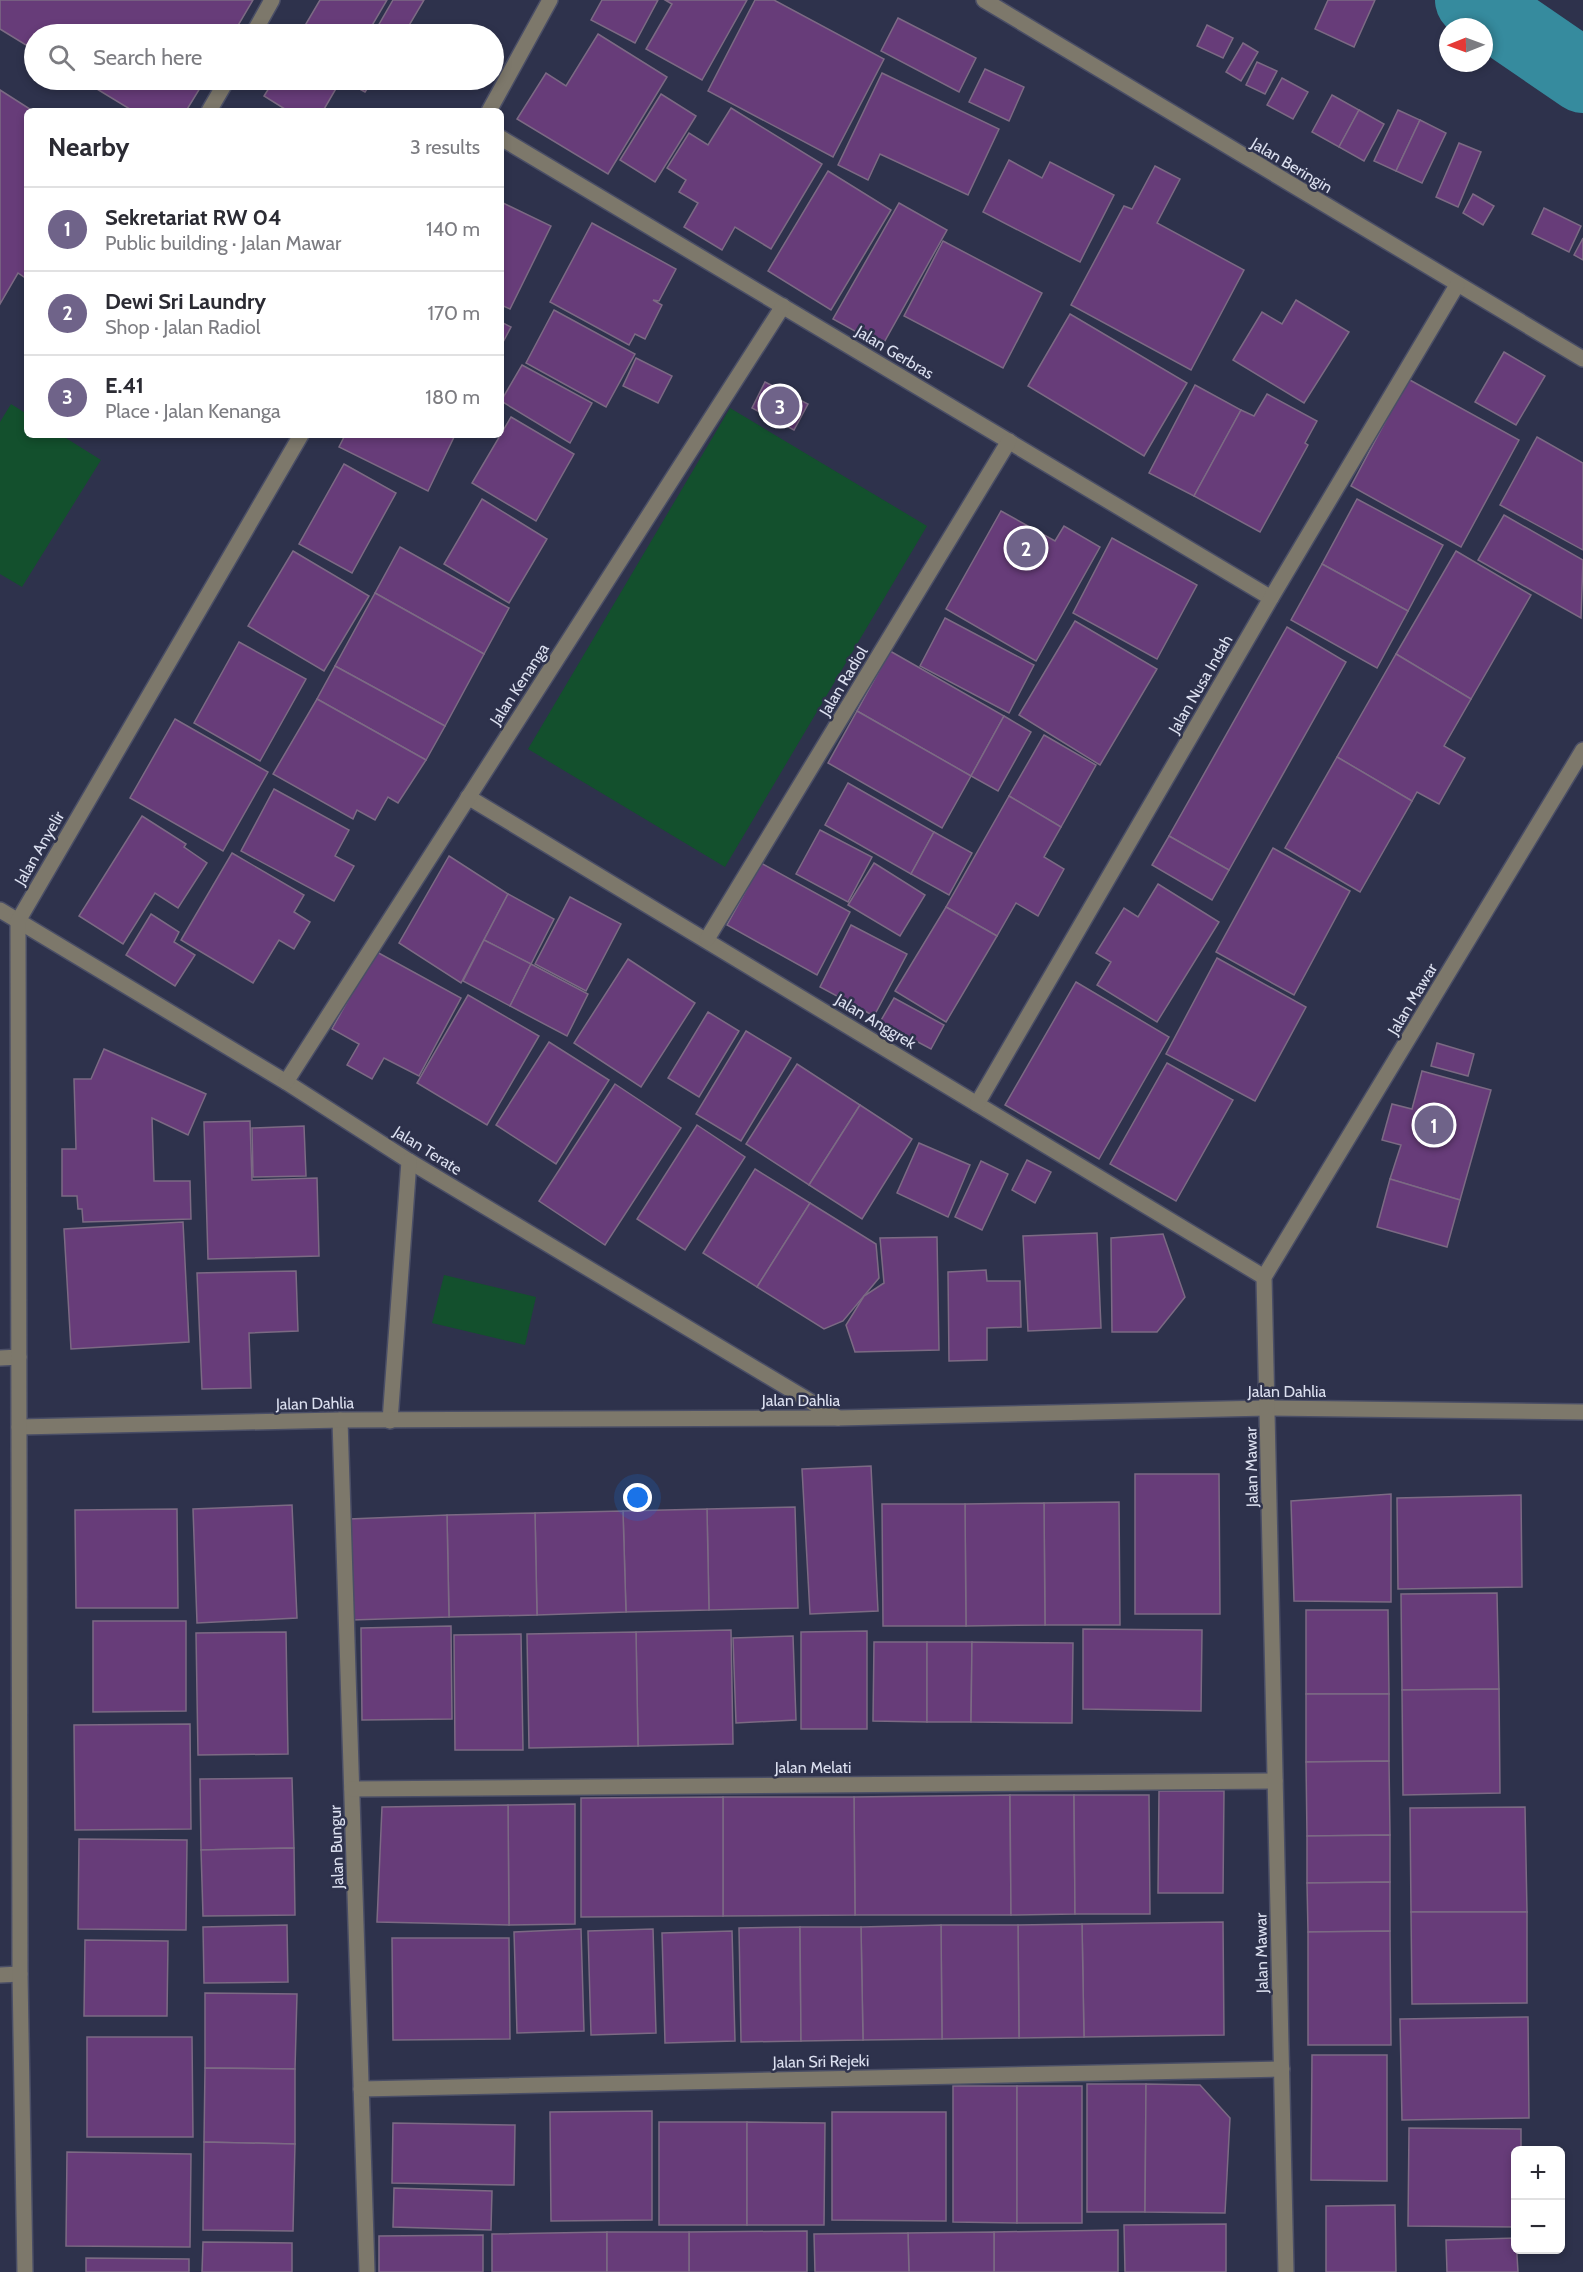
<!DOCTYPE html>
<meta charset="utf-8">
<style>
body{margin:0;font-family:Cabin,sans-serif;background:#f7f7f7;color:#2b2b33}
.controls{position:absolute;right:18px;bottom:18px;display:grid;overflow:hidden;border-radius:9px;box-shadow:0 3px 9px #0003}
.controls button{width:54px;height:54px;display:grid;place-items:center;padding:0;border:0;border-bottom:2px solid #e1e1e2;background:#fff;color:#2b2b33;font:30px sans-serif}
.compass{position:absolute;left:1439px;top:18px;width:54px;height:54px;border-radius:50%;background:#fff;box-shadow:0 3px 9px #0003;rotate:269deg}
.you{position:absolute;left:638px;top:1498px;width:21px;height:21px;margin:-15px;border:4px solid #fff;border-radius:50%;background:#1a73e8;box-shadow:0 0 0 9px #1a73e833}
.badge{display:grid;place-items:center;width:39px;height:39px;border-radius:50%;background:#6f6389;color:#fff;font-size:20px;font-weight:700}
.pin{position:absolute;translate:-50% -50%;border:3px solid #fff;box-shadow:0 2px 6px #0006}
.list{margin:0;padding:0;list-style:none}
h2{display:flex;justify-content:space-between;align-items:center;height:78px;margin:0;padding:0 24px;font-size:26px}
h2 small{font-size:20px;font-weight:400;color:#7c7c81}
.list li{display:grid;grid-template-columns:39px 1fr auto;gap:18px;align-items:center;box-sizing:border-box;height:84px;padding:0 24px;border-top:2px solid #e1e1e2}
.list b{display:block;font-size:22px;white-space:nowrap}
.list p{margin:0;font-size:20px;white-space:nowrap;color:#7c7c81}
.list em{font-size:20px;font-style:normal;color:#7c7c81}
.icon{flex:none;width:33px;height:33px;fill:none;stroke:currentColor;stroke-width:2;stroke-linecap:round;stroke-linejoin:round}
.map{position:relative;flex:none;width:1583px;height:2272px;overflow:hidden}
.search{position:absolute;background:#fff;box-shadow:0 3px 9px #0003;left:24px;top:24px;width:480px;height:66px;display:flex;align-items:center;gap:15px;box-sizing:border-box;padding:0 21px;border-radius:33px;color:#7c7c81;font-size:22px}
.panel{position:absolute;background:#fff;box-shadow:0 3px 9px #0003;left:24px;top:108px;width:480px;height:330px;border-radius:9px}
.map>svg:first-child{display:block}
</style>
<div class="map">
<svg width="1583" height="2272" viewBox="0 0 1583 2272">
<rect width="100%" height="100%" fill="#2e324c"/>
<g fill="#13502d">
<polygon points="11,404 27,414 27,435 61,435 101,460 22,587 0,574 0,422"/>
<polygon points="730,408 927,526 725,867 528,749"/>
<polygon points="444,1275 536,1297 525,1345 432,1323"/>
</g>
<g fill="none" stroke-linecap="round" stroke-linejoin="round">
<polyline stroke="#368b9e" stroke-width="74" points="1472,0 1583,76"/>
</g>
<g fill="#673c79" stroke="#7c6a84" stroke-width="1.5">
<polygon points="0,0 253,0 233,34 34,34 34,50 0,29"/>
<polygon points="320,0 387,0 367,34 300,34"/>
<polygon points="393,0 424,0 404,34 376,34 374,33"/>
<polygon points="602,0 658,0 635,43 591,20"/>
<polygon points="665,0 747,0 702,80 646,49 672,4"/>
<polygon points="755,0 774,0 884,59 833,157 708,91"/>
<polygon points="1328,0 1375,0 1354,47 1315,29"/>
<polygon points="898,18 976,58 959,92 881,51"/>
<polygon points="1207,25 1233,38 1223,58 1197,46"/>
<polygon points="598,34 667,77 608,174 517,119 546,73 566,86"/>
<polygon points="1243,43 1258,52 1241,81 1226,72"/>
<polygon points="1257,62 1277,71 1265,94 1246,85"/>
<polygon points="985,69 1024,87 1009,121 969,102"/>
<polygon points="882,73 999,129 968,195 880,154 868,180 838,165"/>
<polygon points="1282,78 1308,92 1293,119 1267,105"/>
<polygon points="82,80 205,80 186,111 133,111"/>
<polygon points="274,80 341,80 323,111 288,111 264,96"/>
<polygon points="343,80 373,80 365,92"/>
<polygon points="0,90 33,111 27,111 27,279 18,273 0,304"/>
<polygon points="661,94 696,116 655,182 620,160"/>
<polygon points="1332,95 1359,110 1339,147 1312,132"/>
<polygon points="731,108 822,164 771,249 735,227 722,250 684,227 698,203 679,192 686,180 667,168 689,133 708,145"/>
<polygon points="1359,110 1384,124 1364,161 1339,147"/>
<polygon points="1398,110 1420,120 1396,171 1374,161"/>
<polygon points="1420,120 1446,133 1422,183 1396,171"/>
<polygon points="1459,143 1481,152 1458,207 1436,197"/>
<polygon points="1009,160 1042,178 1050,162 1114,195 1080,262 983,212"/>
<polygon points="1155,166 1180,179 1157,223 1244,270 1191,370 1071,305 1124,206 1132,209"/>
<polygon points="828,171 891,210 831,310 768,271"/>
<polygon points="1473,194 1494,206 1483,225 1463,213"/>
<polygon points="501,202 551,226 510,309 501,305"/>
<polygon points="899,203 947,230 882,346 833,319"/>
<polygon points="1544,208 1581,226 1569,252 1532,234"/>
<polygon points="592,223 676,269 659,301 653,300 662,305 645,339 635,334 629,345 550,302"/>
<polygon points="1583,238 1583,260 1574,255"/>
<polygon points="943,241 1042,293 1003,368 904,316"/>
<polygon points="1296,300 1349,332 1304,403 1233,360 1262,312 1282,324"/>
<polygon points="554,310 635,354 606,407 526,363"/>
<polygon points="1070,314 1187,383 1144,456 1028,386"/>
<polygon points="501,322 511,327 501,346"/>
<polygon points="1504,352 1545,376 1516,425 1475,402"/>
<polygon points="636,358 672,376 658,403 623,386"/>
<polygon points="522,365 592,403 570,443 501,401"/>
<polygon points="1408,379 1519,440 1461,547 1351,486"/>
<polygon points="765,382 808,404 794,430 752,408"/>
<polygon points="1195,385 1241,410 1194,496 1149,473"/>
<polygon points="1267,394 1317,421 1305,443 1308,445 1260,532 1194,496 1241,410 1254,416"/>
<polygon points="511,417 574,454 536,521 472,483"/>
<polygon points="345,435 455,435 428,491 339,447"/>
<polygon points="1537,437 1583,463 1583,550 1500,505"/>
<polygon points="344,464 396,493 352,573 299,544"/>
<polygon points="482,499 547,539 509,603 444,564"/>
<polygon points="1357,499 1443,545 1408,611 1322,564"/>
<polygon points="1001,511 1055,541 1064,526 1100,547 1036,661 946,609"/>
<polygon points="1504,515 1583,560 1581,618 1478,560"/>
<polygon points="1112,538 1197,585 1157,659 1073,613"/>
<polygon points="400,547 509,608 484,654 375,593"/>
<polygon points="293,551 369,596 324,671 248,626"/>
<polygon points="1456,551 1531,595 1471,699 1396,654"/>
<polygon points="1322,564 1408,611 1377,668 1291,620"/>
<polygon points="375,593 484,654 445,726 335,666"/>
<polygon points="945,618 1034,665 1009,713 920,666"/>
<polygon points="1075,621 1157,669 1100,765 1019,715"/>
<polygon points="1287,627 1346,662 1229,870 1169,836"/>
<polygon points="239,642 306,679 260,761 194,723"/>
<polygon points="890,651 1004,716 971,776 857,711"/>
<polygon points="1396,654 1471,699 1444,746 1465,758 1439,804 1417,792 1412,801 1337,757"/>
<polygon points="335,666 445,726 426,760 317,699"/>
<polygon points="317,699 426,760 398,803 388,797 375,820 357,810 353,819 273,774"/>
<polygon points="857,711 971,776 942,828 828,763"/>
<polygon points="1004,716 1031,732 998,791 971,776"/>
<polygon points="175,719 268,772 223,851 130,798"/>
<polygon points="1044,735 1096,765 1061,827 1009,796"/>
<polygon points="1337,757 1412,801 1360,892 1285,848"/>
<polygon points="848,783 934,832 911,874 825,825"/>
<polygon points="274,789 349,830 335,856 354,866 334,901 241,851"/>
<polygon points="1009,796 1061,827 1044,857 1064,869 1038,916 1016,903 997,936 946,907"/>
<polygon points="142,816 186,844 184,847 207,863 178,908 155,893 123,944 79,916"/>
<polygon points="820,830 872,857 848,902 796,874"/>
<polygon points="934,832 972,853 949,895 911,874"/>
<polygon points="1169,836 1229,870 1212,900 1152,865"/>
<polygon points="1273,848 1350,891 1294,995 1216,952"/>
<polygon points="232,853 304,895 294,912 310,922 294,949 279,940 253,983 181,940"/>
<polygon points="449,856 508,894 461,983 399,943"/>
<polygon points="761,863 850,912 817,975 727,925"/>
<polygon points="874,863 925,895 900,936 848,905"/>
<polygon points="1158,884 1219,922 1157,1022 1097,985 1111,962 1096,953 1124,908 1138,917"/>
<polygon points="508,894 554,919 531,964 484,940"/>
<polygon points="570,897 621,924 586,991 535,964"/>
<polygon points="946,907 997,936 946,1022 895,991"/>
<polygon points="151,914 179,932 174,942 195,955 175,986 126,955"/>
<polygon points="851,925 907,954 874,1016 820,987"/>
<polygon points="484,940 531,964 510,1006 463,981"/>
<polygon points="375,951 461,998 419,1076 384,1058 372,1079 347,1065 359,1044 332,1029"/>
<polygon points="1217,958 1306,1007 1255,1101 1166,1054"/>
<polygon points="628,959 695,1003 641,1087 574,1043"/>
<polygon points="531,964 588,994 567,1036 510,1006"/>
<polygon points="1076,982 1169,1037 1099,1159 1005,1105"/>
<polygon points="468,995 539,1036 487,1125 417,1083"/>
<polygon points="894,998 944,1025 931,1049 880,1022"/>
<polygon points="708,1012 739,1031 699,1097 668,1078"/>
<polygon points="746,1031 791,1058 741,1141 696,1114"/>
<polygon points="549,1042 609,1080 556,1164 496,1125"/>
<polygon points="1437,1043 1474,1054 1468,1076 1431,1066"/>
<polygon points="104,1049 206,1094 188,1135 152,1118 154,1181 190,1181 191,1219 83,1222 82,1209 78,1209 77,1196 62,1196 62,1149 76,1149 74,1079 91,1079"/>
<polygon points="1167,1063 1233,1100 1176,1201 1110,1164"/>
<polygon points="797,1064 860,1105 809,1185 746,1144"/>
<polygon points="1422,1071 1491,1090 1460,1200 1390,1179 1401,1145 1382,1140 1392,1104 1412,1109"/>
<polygon points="615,1084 681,1128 605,1245 539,1201"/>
<polygon points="860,1105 912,1139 862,1219 809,1185"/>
<polygon points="250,1121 252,1180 317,1178 319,1256 208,1259 204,1122"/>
<polygon points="697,1125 745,1157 685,1250 637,1219"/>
<polygon points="304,1126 306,1176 253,1177 252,1128"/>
<polygon points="919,1143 970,1165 948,1217 897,1193"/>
<polygon points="1027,1160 1051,1172 1035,1203 1012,1190"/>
<polygon points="981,1161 1008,1174 982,1230 955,1217"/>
<polygon points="755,1169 810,1203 757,1287 703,1253"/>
<polygon points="1390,1179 1460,1200 1447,1247 1377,1227"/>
<polygon points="810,1203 876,1244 879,1278 843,1321 824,1329 757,1287"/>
<polygon points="183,1222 189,1342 71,1349 64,1229"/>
<polygon points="1097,1233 1101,1328 1028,1331 1023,1236"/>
<polygon points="1163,1234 1185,1297 1157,1332 1112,1332 1111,1238"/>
<polygon points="937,1237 939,1350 855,1352 846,1325 864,1296 884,1283 880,1238"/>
<polygon points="986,1270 987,1281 1020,1281 1021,1327 987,1328 987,1360 949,1361 948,1272"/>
<polygon points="296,1271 298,1331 249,1333 251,1388 202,1389 197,1273"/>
<polygon points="871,1466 878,1611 810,1614 802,1469"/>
<polygon points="1135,1474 1219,1474 1220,1614 1135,1614"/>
<polygon points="1391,1494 1391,1602 1294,1601 1291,1501"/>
<polygon points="1521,1495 1522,1587 1398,1589 1397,1498"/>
<polygon points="1119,1502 1120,1625 1045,1625 1044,1503"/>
<polygon points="1044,1503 1045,1625 966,1626 965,1504"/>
<polygon points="882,1504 965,1504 966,1626 883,1626"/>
<polygon points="292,1505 297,1618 197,1623 193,1509"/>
<polygon points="795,1507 798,1608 709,1610 707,1509"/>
<polygon points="177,1509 178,1608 76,1608 75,1510"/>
<polygon points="707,1509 709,1610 626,1612 623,1511"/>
<polygon points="623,1511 626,1612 537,1615 535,1513"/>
<polygon points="535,1513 537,1615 449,1617 447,1515"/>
<polygon points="447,1515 449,1617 351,1620 349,1519"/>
<polygon points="1497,1593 1499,1689 1402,1690 1401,1594"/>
<polygon points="1306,1610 1388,1610 1389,1694 1306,1694"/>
<polygon points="93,1621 186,1621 186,1711 93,1712"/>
<polygon points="451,1626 452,1719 362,1720 361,1628"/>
<polygon points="1083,1629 1202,1630 1201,1711 1083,1709"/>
<polygon points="731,1630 733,1744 638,1746 636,1632"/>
<polygon points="867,1631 867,1729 801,1729 801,1632"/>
<polygon points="286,1632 288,1754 198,1755 196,1633"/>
<polygon points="636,1632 638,1746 529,1748 527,1634"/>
<polygon points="521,1634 523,1750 455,1750 454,1635"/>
<polygon points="793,1636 796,1720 736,1723 733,1638"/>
<polygon points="874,1642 927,1642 927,1722 873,1721"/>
<polygon points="927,1642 972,1642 971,1722 927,1722"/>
<polygon points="972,1642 1073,1643 1072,1723 971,1722"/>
<polygon points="1499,1689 1500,1793 1403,1795 1402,1690"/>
<polygon points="1306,1694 1389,1694 1389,1761 1306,1762"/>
<polygon points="190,1724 191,1829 75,1830 74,1725"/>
<polygon points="1389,1761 1390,1835 1307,1836 1306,1762"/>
<polygon points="292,1778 294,1848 201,1850 200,1779"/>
<polygon points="1159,1791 1224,1791 1223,1893 1158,1893"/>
<polygon points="1010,1795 1011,1915 855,1915 854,1797"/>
<polygon points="1010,1795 1074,1795 1075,1914 1011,1915"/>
<polygon points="1074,1795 1149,1795 1150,1914 1075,1914"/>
<polygon points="723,1797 854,1797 855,1915 723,1916"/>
<polygon points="723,1797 723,1916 581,1917 581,1798"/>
<polygon points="575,1804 575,1924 509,1925 508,1805"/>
<polygon points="508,1805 509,1925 377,1922 382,1807"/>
<polygon points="1525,1807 1527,1912 1411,1912 1410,1808"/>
<polygon points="1390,1835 1390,1882 1307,1883 1307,1836"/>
<polygon points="79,1839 187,1840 186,1930 78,1929"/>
<polygon points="294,1848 295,1915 203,1916 201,1850"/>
<polygon points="1390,1882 1390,1931 1308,1932 1307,1883"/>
<polygon points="1411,1912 1527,1912 1527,2003 1412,2004"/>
<polygon points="1223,1922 1224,2035 1084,2037 1082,1924"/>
<polygon points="1082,1924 1084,2037 1019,2038 1018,1925"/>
<polygon points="287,1925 288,1982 204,1983 203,1927"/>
<polygon points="941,1925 1018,1925 1019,2038 942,2039"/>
<polygon points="941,1925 942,2039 863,2040 861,1927"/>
<polygon points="800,1927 801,2041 741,2042 739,1928"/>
<polygon points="800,1927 861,1927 863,2040 801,2041"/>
<polygon points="581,1929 584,2031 517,2033 514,1932"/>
<polygon points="653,1929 656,2033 591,2035 588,1931"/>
<polygon points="732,1931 735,2041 665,2043 662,1933"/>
<polygon points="1390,1931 1391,2045 1308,2045 1308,1932"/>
<polygon points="392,1938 509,1938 510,2039 393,2040"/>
<polygon points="85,1940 168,1941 167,2016 84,2016"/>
<polygon points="205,1993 297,1994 295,2069 205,2068"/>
<polygon points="1528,2017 1529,2118 1402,2120 1400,2019"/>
<polygon points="87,2037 192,2037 193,2137 87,2137"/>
<polygon points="1312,2055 1387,2055 1387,2181 1311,2180"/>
<polygon points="205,2068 295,2069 295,2144 204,2142"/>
<polygon points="1087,2084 1146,2084 1145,2212 1087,2212"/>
<polygon points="1146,2084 1200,2085 1230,2118 1225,2213 1145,2212"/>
<polygon points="953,2086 1017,2086 1017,2223 953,2222"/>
<rect x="1017" y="2086" width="65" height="137"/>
<polygon points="652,2111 652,2220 551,2221 550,2112"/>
<polygon points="832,2112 946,2112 946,2221 832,2220"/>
<rect x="659" y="2122" width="88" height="103"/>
<polygon points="747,2122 825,2123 824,2225 747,2225"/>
<polygon points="393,2123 515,2125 514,2185 392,2183"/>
<polygon points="1409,2128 1521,2129 1521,2150 1516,2150 1516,2227 1408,2226"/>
<polygon points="204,2142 295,2144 293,2231 203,2230"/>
<polygon points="67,2152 191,2154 190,2247 66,2246"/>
<polygon points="394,2188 492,2191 491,2230 393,2227"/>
<polygon points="1395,2205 1396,2272 1326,2272 1326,2206"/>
<polygon points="1226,2224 1226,2272 1125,2272 1124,2225"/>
<polygon points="1118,2230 1118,2272 994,2272 994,2232"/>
<polygon points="807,2231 807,2272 689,2272 689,2232"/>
<polygon points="607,2232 607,2272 492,2272 492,2234"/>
<rect x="607" y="2232" width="82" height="40"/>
<polygon points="994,2232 994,2272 909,2272 908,2233"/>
<polygon points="908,2233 909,2272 815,2272 814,2234"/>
<polygon points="483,2235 483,2272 379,2272 379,2236"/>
<polygon points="1516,2238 1518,2272 1447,2272 1446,2240"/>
<polygon points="203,2242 292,2243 292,2272 202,2272"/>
<polygon points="86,2258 189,2259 189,2272 86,2272"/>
</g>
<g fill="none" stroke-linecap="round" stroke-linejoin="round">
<g stroke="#4a4e66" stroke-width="18">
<g id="minor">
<polyline points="984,0 1583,359"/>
<polyline points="253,34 272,0"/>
<polyline points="209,111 227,80"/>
<polyline points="489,111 550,0"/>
<polyline points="501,138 1271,598"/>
<polyline points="468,797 1264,1277"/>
<polyline points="0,910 286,1082 409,1161 838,1418"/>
<polyline points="707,939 1009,441"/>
<polyline points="286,1082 783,306"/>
<polyline points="977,1104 1271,598 1457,285"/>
<polyline points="0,1358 19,1357"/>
<polyline points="340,1420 367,2272"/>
<polyline points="390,1421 409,1161"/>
<polyline points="19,1427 340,1420 838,1418 1267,1408 1583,1412"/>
<polyline points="352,1789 1275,1781"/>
<polyline points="0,1975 20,1974"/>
<polyline points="361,2089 1282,2069"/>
<polyline points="25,2272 20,1974 18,921 301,435"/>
<polyline points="1286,2272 1264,1277 1583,750"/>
</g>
</g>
<use href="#minor" stroke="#7d786b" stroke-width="15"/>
</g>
<g text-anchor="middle" stroke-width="5" stroke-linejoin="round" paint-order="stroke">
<g font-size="16" fill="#dce0f0" stroke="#2e324c">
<text transform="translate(1292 165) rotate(31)" y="6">Jalan Beringin</text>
<text transform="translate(895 352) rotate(31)" y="6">Jalan Gerbras</text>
<text transform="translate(843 681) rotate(-59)" y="6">Jalan Radiol</text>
<text transform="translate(519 684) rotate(-57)" y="6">Jalan Kenanga</text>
<text transform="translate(1200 684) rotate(-60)" y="6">Jalan Nusa Indah</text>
<text transform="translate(39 848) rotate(-60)" y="6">Jalan Anyelir</text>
<text transform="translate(1412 999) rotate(-59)" y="6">Jalan Mawar</text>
<text transform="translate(876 1021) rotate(31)" y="6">Jalan Anggrek</text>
<text transform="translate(428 1150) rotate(32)" y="6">Jalan Terate</text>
<text x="1287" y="1397">Jalan Dahlia</text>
<text x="801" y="1406">Jalan Dahlia</text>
<text transform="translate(315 1403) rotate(-1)" y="6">Jalan Dahlia</text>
<text transform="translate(1251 1467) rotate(-91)" y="6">Jalan Mawar</text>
<text x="813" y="1773">Jalan Melati</text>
<text transform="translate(336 1847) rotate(-92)" y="6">Jalan Bungur</text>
<text transform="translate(1261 1953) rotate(-91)" y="6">Jalan Mawar</text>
<text transform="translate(821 2061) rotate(-1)" y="6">Jalan Sri Rejeki</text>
</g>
</g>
</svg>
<div class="controls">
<button>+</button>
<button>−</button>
</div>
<svg class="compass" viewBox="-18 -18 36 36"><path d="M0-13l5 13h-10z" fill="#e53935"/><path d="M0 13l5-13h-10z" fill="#7c7c81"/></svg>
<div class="you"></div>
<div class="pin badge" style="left:1434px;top:1125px">1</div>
<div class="pin badge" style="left:1026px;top:548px">2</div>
<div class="pin badge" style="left:780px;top:406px">3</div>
<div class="search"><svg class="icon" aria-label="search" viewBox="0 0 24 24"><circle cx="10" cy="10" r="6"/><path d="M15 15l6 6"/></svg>Search here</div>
<section class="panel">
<h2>Nearby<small>3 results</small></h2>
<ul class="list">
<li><span class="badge">1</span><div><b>Sekretariat RW 04</b><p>Public building · Jalan Mawar</p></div><em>140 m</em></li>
<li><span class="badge">2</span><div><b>Dewi Sri Laundry</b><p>Shop · Jalan Radiol</p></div><em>170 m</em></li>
<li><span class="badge">3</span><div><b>E.41</b><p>Place · Jalan Kenanga</p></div><em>180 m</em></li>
</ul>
</section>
</div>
